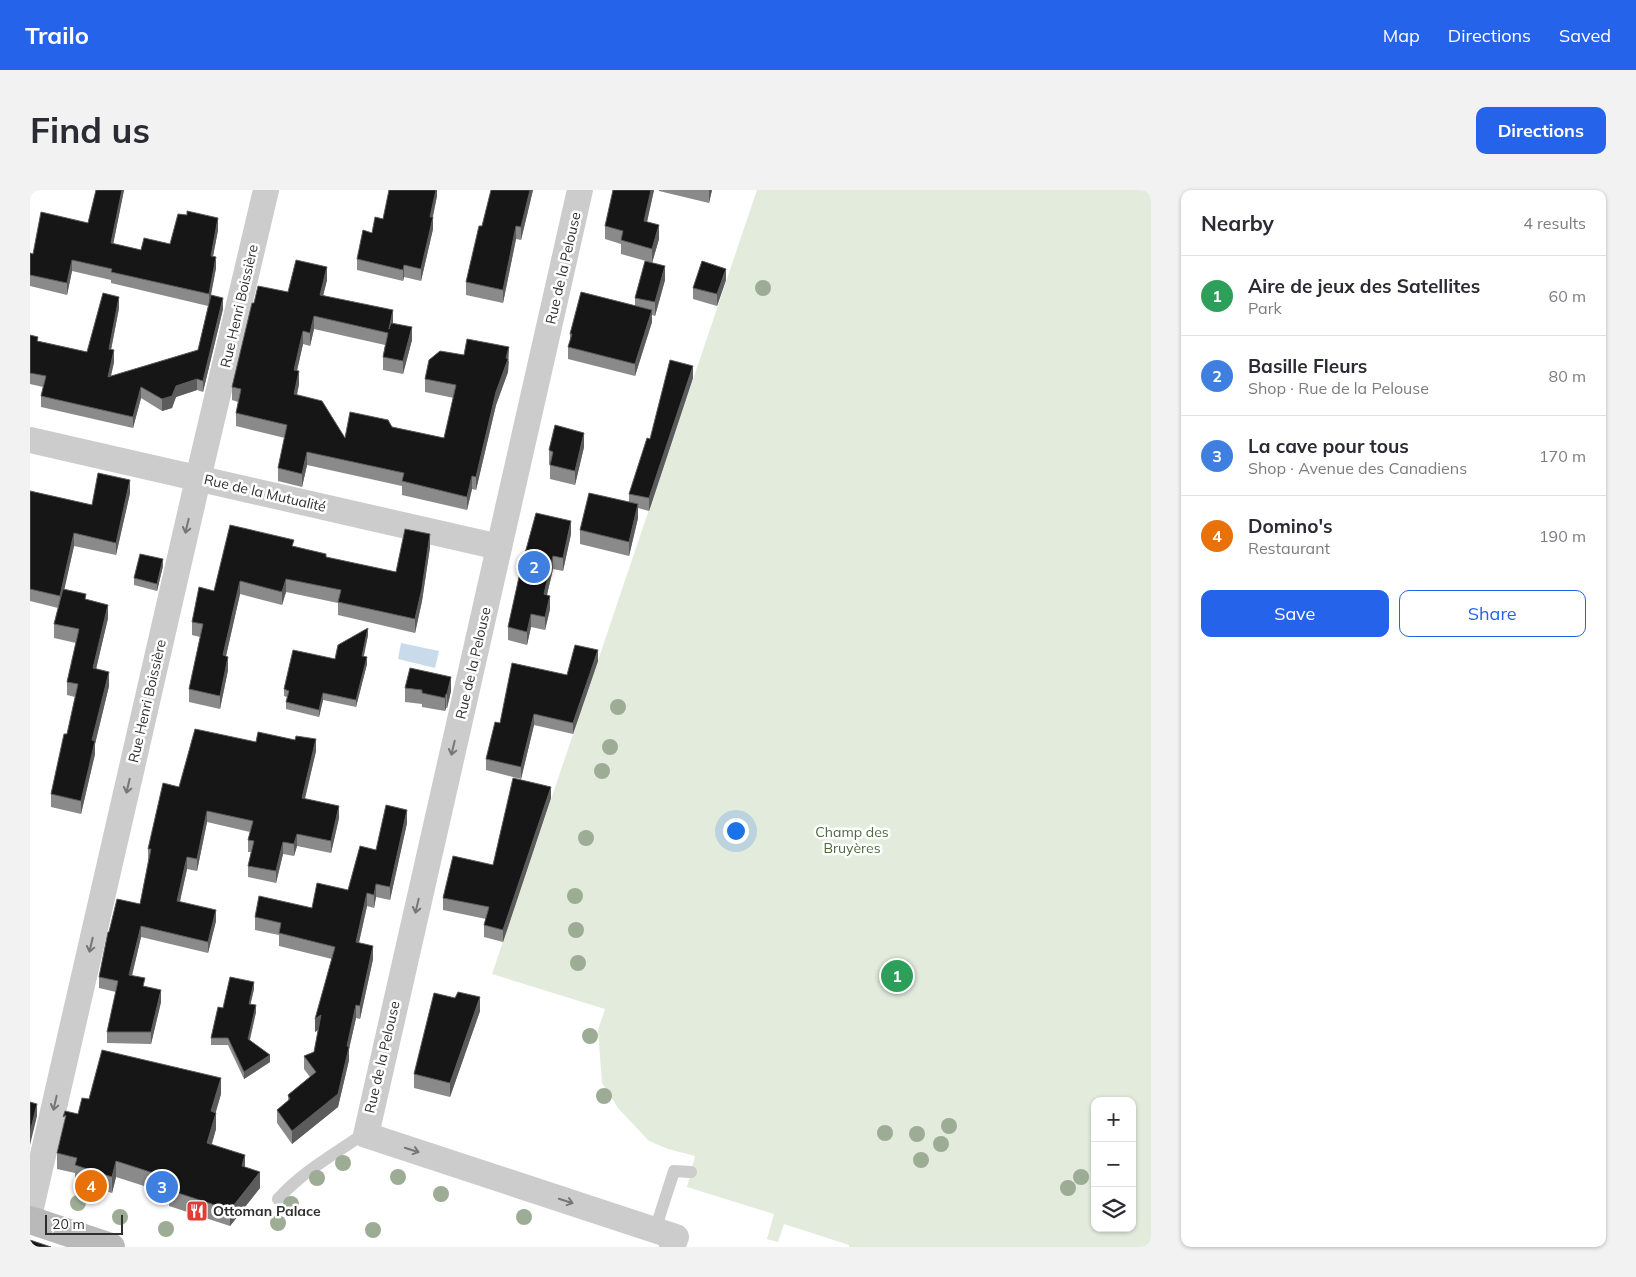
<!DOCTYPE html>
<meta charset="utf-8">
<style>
body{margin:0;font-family:Mulish,sans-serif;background:#f2f2f3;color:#2b2b33}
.controls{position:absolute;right:15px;bottom:15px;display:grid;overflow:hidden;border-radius:10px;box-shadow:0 1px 4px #0004}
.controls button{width:45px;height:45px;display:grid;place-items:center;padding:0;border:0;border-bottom:1px solid #e1e1e2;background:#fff;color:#2b2b33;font:25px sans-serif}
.scale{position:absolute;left:15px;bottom:12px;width:78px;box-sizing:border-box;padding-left:5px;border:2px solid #2f2f2f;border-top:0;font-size:14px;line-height:18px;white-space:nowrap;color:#2f2f2f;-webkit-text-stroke:4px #fff;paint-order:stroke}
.you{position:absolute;left:705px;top:640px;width:18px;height:18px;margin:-12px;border:4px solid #fff;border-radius:50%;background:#1a73e8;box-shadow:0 0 0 8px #1a73e833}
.badge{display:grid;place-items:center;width:32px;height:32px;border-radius:50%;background:#2563eb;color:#fff;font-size:16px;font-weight:700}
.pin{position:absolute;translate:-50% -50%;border:2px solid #fff;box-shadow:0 1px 5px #0006}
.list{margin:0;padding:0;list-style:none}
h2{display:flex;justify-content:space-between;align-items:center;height:65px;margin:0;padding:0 20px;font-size:21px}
h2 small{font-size:16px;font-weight:400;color:#7c7c81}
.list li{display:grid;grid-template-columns:32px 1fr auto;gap:15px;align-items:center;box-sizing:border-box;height:80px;padding:0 20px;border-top:1px solid #e1e1e2}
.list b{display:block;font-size:19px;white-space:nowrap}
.list p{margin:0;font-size:16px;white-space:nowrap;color:#7c7c81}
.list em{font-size:16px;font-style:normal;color:#7c7c81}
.actions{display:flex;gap:10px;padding:15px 20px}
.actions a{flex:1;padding:11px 0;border:1px solid #2563eb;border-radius:10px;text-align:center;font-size:18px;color:#2563eb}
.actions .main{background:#2563eb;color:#fff}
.icon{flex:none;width:28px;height:28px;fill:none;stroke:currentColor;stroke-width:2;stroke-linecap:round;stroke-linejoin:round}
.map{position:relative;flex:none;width:1121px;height:1057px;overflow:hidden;border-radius:10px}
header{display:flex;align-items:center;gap:30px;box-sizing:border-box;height:70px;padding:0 25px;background:#2563eb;color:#fff}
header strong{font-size:24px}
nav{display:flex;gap:28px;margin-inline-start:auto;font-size:18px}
.intro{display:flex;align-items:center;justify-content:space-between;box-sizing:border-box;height:120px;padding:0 30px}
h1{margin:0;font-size:35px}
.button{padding:12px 22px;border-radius:10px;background:#2563eb;color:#fff;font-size:18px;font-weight:700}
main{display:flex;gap:30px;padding:0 30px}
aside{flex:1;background:#fff;border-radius:10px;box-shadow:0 1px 4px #0004}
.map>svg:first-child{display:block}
</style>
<header>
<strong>Trailo</strong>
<nav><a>Map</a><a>Directions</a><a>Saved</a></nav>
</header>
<div class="intro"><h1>Find us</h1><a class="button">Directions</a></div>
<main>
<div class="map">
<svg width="1121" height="1057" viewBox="0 0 1121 1057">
<rect width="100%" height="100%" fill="#fff"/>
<path fill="#e3ebdd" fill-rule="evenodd" d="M727,0H1121V1057H819V1055L754,1034L748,1052L737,1049L744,1024L657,997L665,966L638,959L619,951L588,918L572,893L568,840L575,819L462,784ZM1065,911H1102V1038H1065Z"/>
<polygon fill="#c9daeb" points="371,453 409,461 405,478 368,469"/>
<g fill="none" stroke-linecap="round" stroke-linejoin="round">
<g stroke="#ccc" stroke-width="12">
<path d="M248,1009C270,984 298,968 326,949L336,945"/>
<polyline points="625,1040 644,981 661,982"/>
</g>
<g stroke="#ccc" stroke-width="26">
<polyline points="550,0 336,945 646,1047 642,1057"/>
<polyline points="0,250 469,357"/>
<polyline points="0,1022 171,276 236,0"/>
</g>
<polyline stroke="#b9b9b9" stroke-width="28" points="0,1030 81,1057"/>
</g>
<g fill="#9dac94">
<circle cx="733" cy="98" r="8"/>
<circle cx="588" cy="517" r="8"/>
<circle cx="580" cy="557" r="8"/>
<circle cx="572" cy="581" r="8"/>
<circle cx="556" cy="648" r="8"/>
<circle cx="545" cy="706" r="8"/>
<circle cx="546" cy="740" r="8"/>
<circle cx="548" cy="773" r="8"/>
<circle cx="560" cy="846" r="8"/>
<circle cx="574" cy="906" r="8"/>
<circle cx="919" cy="936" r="8"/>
<circle cx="855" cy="943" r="8"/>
<circle cx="887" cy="944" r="8"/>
<circle cx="911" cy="954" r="8"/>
<circle cx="891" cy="970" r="8"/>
<circle cx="313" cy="973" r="8"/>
<circle cx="368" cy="987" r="8"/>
<circle cx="1051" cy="987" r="8"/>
<circle cx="287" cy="988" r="8"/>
<circle cx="1038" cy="998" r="8"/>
<circle cx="411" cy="1004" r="8"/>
<circle cx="48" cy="1013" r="8"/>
<circle cx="261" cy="1014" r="8"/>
<circle cx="90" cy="1027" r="8"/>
<circle cx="494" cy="1027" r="8"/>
<circle cx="248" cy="1033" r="8"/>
<circle cx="136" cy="1039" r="8"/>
<circle cx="343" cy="1040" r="8"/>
</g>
<g fill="#8a8a8a">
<polygon points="66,0 94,0 83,54 111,60 140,54 188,40 183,66 186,78 179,112 193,119 173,202 167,200 146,207 142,218 132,221 111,208 103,238 11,217 11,206 13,197 0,194 0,145 8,151 57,162 89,118 81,160 84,172 81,186 168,160 178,116 81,93 81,90 42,81 37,105 0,96 0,63 3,64 58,33"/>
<polygon points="407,0 407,6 403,27 403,39 391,91 374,87 373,91 327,80 327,69 342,43 353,29"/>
<polygon points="503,0 491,50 486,49 473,113 436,105 436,92 452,36"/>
<polygon points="624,0 617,32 629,49 622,73 635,90 625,126 622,125 622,132 605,186 538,169 538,157 540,150 540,144 605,116 605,108 616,71 591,64 591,54 575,49 575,36"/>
<polygon points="629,0 682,0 679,13 629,1"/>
<polygon points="297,90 293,105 363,133 382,150 373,184 353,180 353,167 355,155 284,139 280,156 273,154 267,181 269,194 267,205 315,248 362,237 414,248 424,208 395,202 395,189 434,165 479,171 478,182 466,215 446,300 442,299 437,320 372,305 372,296 277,275 272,297 248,291 248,278 255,248 206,236 206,223 208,212 202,210 202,197 224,113"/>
<polygon points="696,90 687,116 663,109 663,98"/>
<polygon points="663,188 619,321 608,318 608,328 599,366 550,354 550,340 599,312 599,304 620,249"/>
<polygon points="554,257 545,295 520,289 520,275 519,274 519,260"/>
<polygon points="0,301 62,315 100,303 86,365 44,356 34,399 56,409 78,428 66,479 79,496 65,554 65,564 51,624 21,617 21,604 37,544 45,507 37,505 37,492 46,453 24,448 24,434 28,418 0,411"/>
<polygon points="541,344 533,381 523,379 517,405 520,419 515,440 501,437 497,455 478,450 478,437 491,378"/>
<polygon points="264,356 296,367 366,382 400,357 392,411 385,443 308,425 308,413 256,402 252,415 210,404 196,466 198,480 190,519 159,512 159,499 170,447 162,445 162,432 184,401"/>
<polygon points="133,376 127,401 104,395 104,388"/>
<polygon points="338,445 334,466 337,474 326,517 293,510 289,527 256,519 256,512 257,507 254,506 254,499 305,469"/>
<polygon points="568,471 543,544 504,535 491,589 456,580 456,569 470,533 537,485"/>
<polygon points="375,498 421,501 417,518 416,518 415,521 392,517 392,514 375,512"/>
<polygon points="226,552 286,561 275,609 309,628 301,663 267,656 264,666 253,664 246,693 218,687 218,676 221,662 218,662 218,650 220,642 177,632 167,681 157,679 150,712 186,731 178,763 111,747 102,786 131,812 121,854 77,853 77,842 86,802 69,798 69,787 79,742 110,714 118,671 118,659 149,597"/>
<polygon points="521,608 473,752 454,747 454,735 456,729 413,720 413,708 463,675"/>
<polygon points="377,633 360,710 346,707 344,718 337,716 329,753 343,769 330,829 326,828 319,859 319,870 308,917 262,954 247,933 247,920 258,911 258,905 280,887 274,879 274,866 284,862 288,840 285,842 302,769 249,756 249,745 225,740 225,727 282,718 318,700 346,660"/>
<polygon points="224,799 220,814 226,822 220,850 240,872 214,889 198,855 181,855 181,848 193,818"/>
<polygon points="425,808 450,821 420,907 384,898 384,884"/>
<polygon points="191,904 186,922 186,939 182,954 215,977 230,998 200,1036 139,1016 139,1004 86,987 82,1003 45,991 45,983 27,979 27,963 48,924 59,909"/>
</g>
<g fill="#5c5c5c">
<polygon points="92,0 94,0 81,65 81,53"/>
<polygon points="406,0 407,0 407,6 400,38 400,27"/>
<polygon points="500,0 503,0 491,50 491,37"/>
<polygon points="621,0 624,0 614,45 614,31"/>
<polygon points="679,0 682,0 679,13"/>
<polygon points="403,27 403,39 391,91 391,79"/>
<polygon points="188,28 188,40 181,77 181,66"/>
<polygon points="629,35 629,49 622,73 622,59"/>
<polygon points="486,36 486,49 473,113 473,100"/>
<polygon points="186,67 186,78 179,116 179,104"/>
<polygon points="42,70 42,81 37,105 37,93"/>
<polygon points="374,75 374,87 373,91 373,80"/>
<polygon points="635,76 635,90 625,126 625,112"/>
<polygon points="297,77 297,90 290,118 290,105"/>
<polygon points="696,79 696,90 687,116 687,104"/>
<polygon points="89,107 89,118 79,170 79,159"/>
<polygon points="193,108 193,119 173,202 173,191"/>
<polygon points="363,120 363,134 359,139"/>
<polygon points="622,120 622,132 605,186 605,174"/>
<polygon points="284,126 284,139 280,156 280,143"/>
<polygon points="382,137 382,150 373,184 373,171"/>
<polygon points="273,141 273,154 264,193 264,180"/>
<polygon points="479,157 478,182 466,215 446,300 446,287 466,202"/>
<polygon points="84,160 84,172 78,198 78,187"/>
<polygon points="663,176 663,188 619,321 619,308"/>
<polygon points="269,181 269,194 264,218 264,204"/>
<polygon points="167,189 167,200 146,207 142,218 132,221 132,209 146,196"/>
<polygon points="111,197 111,208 103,238 103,227"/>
<polygon points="554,243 554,257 545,295 545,281"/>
<polygon points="277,262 277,275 272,297 272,284"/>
<polygon points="442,286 442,299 437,320 437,307"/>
<polygon points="100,290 100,303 86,365 86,353"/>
<polygon points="608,314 608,328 599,366 599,352"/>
<polygon points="541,331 541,344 533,381 533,368"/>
<polygon points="44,343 44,356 30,419 30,406"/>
<polygon points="400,344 400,357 392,411 385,443 385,429"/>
<polygon points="523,366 523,379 514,417 514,404"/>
<polygon points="133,369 133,376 127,401 127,394"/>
<polygon points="256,389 256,402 252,415 252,402"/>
<polygon points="210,391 210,404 193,479 193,465"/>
<polygon points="520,406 520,419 515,440 515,427"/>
<polygon points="78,415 78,428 63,492 63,478"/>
<polygon points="501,424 501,437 497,455 497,442"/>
<polygon points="338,438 338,445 332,473 332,466"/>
<polygon points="568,460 568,471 543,544 543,533"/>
<polygon points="198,467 198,480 190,519 190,506"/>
<polygon points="337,467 337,474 326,517 326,510"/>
<polygon points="79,482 79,496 65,554 65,564 51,624 51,611 62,550"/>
<polygon points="421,487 421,501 417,518 417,504"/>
<polygon points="293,503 293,510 289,527 289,520"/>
<polygon points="416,504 416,518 415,521 415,508"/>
<polygon points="504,524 504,535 491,589 491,577"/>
<polygon points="286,549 286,561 272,620 272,608"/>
<polygon points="521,597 521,608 473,752 473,740"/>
<polygon points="309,616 309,628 301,663 301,651"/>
<polygon points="377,620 377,633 360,710 360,697"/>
<polygon points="177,621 177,632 167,681 167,669"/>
<polygon points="267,644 267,656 264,666 264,654"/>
<polygon points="253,652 253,664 246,693 246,681"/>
<polygon points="157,667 157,679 147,723 147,711"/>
<polygon points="346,694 346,707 344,718 344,705"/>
<polygon points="337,703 337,716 326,765 326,752"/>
<polygon points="186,720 186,731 178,763 178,752"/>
<polygon points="111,736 111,747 99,797 99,785"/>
<polygon points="343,756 343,769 330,829 330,816"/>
<polygon points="224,792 224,799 219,821 219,814"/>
<polygon points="131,800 131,812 121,854 121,842"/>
<polygon points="450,807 450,821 420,907 420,893"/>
<polygon points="226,815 226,822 218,856 218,849"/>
<polygon points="326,815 326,828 319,859 319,870 308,917 262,954 262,941 317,856"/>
<polygon points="291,825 291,838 285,842 285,829"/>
<polygon points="240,865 240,872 214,889 214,882"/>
<polygon points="191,888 191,904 181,937 181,921"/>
<polygon points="7,914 7,926 0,955 0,943"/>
<polygon points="186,923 186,939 177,969 177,953"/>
<polygon points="215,965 215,981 212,976"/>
<polygon points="86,971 86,987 82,1003 82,987"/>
<polygon points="230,982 230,998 200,1036 200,1020"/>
</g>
<g fill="#161616" stroke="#5c5c5c">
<polygon points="66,0 92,0 81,53 111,60 114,48 140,54 148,24 157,25 157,21 188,28 181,66 186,67 179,104 81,82 82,79 42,70 37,93 0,85 0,63 3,64 11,22 58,33"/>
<polygon points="359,0 406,0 400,27 403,27 391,79 374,75 373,80 327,69 333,40 342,43 345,27 353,29"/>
<polygon points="461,0 500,0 491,37 486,36 473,100 436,92 449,36 452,36"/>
<polygon points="583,0 621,0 614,31 629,35 622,59 591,50 593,41 575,36"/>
<polygon points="266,70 297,77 290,105 363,120 359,139 361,133 382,137 373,171 353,167 358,143 284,126 280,143 273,141 264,180 269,181 264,204 292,211 315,248 320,222 358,230 362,237 414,248 426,195 395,189 399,170 410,161 434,165 437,149 479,157 476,168 478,169 466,202 446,287 442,286 437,307 372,291 374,283 277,262 272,284 248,278 257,235 206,223 211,199 202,197 222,113 224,113 228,96 258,102"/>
<polygon points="615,71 635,76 625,112 605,108"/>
<polygon points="672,71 696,79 687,104 663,98"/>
<polygon points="551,102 622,120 605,174 538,157 542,144 540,144"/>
<polygon points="73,103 89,107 79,159 84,160 78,187 168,160 181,105 193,108 173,191 167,189 146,196 142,206 132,209 111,197 103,227 11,206 16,186 0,183 0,145 8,147 7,151 57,162"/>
<polygon points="640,170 663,176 619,308 599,304 617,248 620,249"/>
<polygon points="525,235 554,243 545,281 520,275 523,262 519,260"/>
<polygon points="68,283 100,290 86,353 44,343 30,406 0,399 0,301 62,315"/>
<polygon points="559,303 608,314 599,352 550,340"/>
<polygon points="506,323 541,331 533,368 523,366 514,404 520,406 515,427 501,424 497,442 478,437 491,378"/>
<polygon points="200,335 264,350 262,356 296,364 296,367 366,382 375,339 400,344 392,398 385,429 308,412 311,400 256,389 252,402 210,391 193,465 198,467 190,506 159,499 173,434 162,432 169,397 184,401"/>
<polygon points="110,364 133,369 127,394 104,388"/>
<polygon points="33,399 56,404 55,409 78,415 63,478 79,482 62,550 65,551 51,611 21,604 34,544 37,544 48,494 37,492 49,439 24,434"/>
<polygon points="338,438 332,466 337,467 326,510 293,503 289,520 256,512 259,501 254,499 263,460 305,469 308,455"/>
<polygon points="545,455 568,460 543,533 504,524 491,577 456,569 465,532 470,533 482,473 537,485"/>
<polygon points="380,478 421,487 417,504 416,504 415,508 392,503 392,500 375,498"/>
<polygon points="165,539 226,552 228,542 265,550 266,546 286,549 272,608 309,616 301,651 267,644 264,654 253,652 246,681 218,676 224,651 218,650 223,631 177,621 167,669 157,667 147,711 186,720 178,752 111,736 99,785 115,788 113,796 131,800 121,842 77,842 88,791 69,787 78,742 79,742 87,709 110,714 121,659 118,659 133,593 149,597"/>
<polygon points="483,588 521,597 473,740 454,735 459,717 413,708 423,666 463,675"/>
<polygon points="356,615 377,620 360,697 346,694 344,705 337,703 326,752 343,756 330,816 326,815 317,856 319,857 308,904 262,941 247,920 260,909 258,905 286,882 274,866 284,862 291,825 285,829 305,757 249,743 251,733 225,727 229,706 282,718 287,693 318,700 330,656 346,660"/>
<polygon points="200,787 224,792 219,814 226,815 218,849 240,865 214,882 198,848 181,848 188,817 193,818"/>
<polygon points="428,802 450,807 420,893 384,884 404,803 425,808"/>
<polygon points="72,860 191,888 181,921 186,923 177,953 215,965 212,976 230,982 200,1020 139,1000 142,989 86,971 82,987 45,975 47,968 27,963 36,925 33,927 35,921 48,924 52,908 59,909"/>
<polygon points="0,912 7,914 0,943"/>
<polygon points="0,1050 21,1057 0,1057"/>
</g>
<defs><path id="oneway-shaft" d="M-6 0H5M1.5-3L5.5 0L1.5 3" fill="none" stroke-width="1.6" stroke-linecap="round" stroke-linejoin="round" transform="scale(1.25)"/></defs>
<g stroke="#767676">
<use href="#oneway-shaft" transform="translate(157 336) rotate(103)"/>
<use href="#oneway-shaft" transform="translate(423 558) rotate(103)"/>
<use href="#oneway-shaft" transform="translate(98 596) rotate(103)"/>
<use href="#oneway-shaft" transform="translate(387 716) rotate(103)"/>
<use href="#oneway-shaft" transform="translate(61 755) rotate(103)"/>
<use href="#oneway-shaft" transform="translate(25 913) rotate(103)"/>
<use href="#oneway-shaft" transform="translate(382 960) rotate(18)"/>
<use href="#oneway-shaft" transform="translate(536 1011) rotate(18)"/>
</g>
<defs>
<g id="restaurant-square" transform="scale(1.125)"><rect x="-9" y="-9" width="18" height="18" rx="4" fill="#e13d35" stroke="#fff"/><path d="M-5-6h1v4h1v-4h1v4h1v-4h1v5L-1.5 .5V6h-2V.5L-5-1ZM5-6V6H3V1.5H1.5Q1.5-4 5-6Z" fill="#fff"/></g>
</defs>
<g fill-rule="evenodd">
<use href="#restaurant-square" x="167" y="1021"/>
</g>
<g text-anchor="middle" stroke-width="5" stroke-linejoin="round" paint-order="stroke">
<g font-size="14" fill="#2f2f2f" stroke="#fff">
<text transform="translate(533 78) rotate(-77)" y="5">Rue de la Pelouse</text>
<text transform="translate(209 116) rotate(-77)" y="5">Rue Henri Boissière</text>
<text transform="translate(235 303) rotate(13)" y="5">Rue de la Mutualité</text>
<text transform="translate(443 473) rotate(-77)" y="5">Rue de la Pelouse</text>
<text transform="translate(117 511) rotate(-77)" y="5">Rue Henri Boissière</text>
<text transform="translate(352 867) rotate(-77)" y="5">Rue de la Pelouse</text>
</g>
<g font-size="14" fill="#4c693d" stroke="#fff">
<text x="822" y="647">Champ des<tspan x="822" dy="16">Bruyères</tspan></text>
</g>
<g font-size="14" font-weight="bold" fill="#2f2f2f" stroke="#fff" text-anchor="start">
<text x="183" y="1026">Ottoman Palace</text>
</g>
</g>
</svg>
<div class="controls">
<button>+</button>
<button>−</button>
<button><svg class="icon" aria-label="layers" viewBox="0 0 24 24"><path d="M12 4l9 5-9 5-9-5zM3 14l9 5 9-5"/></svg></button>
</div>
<div class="scale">20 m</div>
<div class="you"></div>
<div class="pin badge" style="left:867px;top:786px;background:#2e9e5b">1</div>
<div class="pin badge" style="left:504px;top:377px;background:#3f7fe0">2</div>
<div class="pin badge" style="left:132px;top:997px;background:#3f7fe0">3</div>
<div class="pin badge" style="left:61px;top:996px;background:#e8710a">4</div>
</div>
<aside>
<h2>Nearby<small>4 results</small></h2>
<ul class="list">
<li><span class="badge" style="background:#2e9e5b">1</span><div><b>Aire de jeux des Satellites</b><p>Park</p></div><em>60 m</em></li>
<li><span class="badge" style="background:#3f7fe0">2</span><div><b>Basille Fleurs</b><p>Shop · Rue de la Pelouse</p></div><em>80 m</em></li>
<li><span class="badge" style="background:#3f7fe0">3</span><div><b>La cave pour tous</b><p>Shop · Avenue des Canadiens</p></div><em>170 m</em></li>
<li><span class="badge" style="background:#e8710a">4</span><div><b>Domino's</b><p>Restaurant</p></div><em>190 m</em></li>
</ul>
<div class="actions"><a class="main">Save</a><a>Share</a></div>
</aside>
</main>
